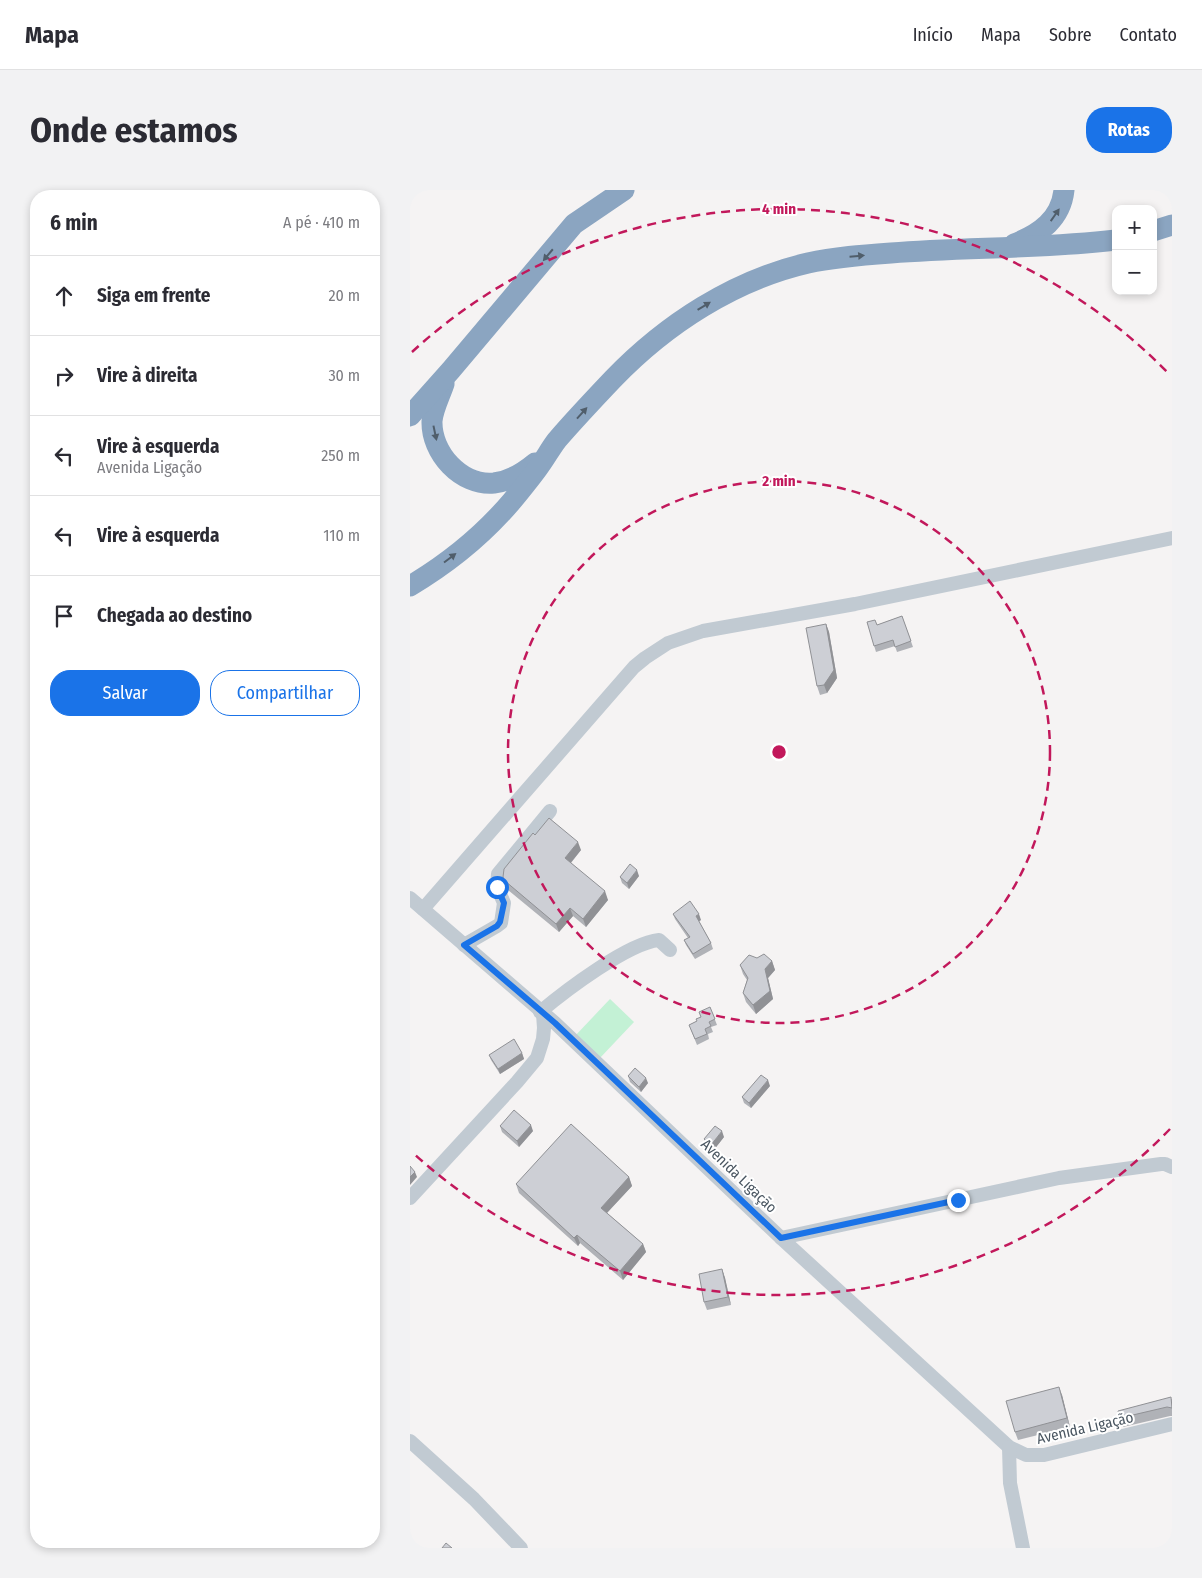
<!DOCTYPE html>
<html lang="pt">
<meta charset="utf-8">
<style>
body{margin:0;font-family:"Fira Sans Condensed",sans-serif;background:#f2f2f3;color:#2b2b33}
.controls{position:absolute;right:15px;top:15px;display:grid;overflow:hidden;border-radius:10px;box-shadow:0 2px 8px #0003}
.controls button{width:45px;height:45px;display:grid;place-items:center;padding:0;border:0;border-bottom:1px solid #e1e1e2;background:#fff;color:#2b2b33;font:25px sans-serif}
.stop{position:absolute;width:15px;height:15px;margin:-11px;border:4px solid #1a73e8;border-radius:50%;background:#fff}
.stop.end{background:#1a73e8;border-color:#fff;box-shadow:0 1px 5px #0008}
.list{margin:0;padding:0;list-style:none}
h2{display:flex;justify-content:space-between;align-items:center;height:65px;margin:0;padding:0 20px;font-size:21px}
h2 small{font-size:16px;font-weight:400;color:#7c7c81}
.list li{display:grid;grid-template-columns:32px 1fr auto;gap:15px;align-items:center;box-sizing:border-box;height:80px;padding:0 20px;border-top:1px solid #e1e1e2}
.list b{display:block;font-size:19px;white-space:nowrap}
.list p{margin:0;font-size:16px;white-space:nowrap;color:#7c7c81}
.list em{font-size:16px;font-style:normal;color:#7c7c81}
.actions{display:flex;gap:10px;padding:15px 20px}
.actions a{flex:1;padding:11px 0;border:1px solid #1a73e8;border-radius:20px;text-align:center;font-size:18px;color:#1a73e8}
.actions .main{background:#1a73e8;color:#fff}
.icon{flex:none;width:28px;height:28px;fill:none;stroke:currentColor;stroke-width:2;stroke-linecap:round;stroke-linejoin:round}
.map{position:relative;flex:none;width:762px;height:1358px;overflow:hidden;border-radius:20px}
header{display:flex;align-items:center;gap:30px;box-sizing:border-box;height:70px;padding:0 25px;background:#fff;border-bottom:1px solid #e1e1e2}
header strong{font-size:24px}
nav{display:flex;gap:28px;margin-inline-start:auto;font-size:18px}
.intro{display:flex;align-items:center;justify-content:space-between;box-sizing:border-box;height:120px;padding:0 30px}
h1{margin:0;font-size:35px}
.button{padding:12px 22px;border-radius:20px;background:#1a73e8;color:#fff;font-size:18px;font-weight:700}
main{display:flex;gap:30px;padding:0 30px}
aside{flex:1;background:#fff;border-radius:20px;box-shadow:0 2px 8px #0003}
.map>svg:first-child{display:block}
</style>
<header>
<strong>Mapa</strong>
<nav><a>Início</a><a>Mapa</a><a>Sobre</a><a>Contato</a></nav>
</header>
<div class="intro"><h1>Onde estamos</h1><a class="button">Rotas</a></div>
<main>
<aside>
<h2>6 min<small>A pé · 410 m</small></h2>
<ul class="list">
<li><svg class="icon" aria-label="ahead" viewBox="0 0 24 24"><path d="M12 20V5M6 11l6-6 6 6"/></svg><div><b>Siga em frente</b></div><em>20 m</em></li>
<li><svg class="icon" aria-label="right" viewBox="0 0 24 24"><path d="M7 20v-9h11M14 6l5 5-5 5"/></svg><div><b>Vire à direita</b></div><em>30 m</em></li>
<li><svg class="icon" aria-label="left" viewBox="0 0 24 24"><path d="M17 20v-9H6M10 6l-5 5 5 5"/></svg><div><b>Vire à esquerda</b><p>Avenida Ligação</p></div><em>250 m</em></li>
<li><svg class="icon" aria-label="left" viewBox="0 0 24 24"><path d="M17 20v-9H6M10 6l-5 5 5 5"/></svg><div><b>Vire à esquerda</b></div><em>110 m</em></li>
<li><svg class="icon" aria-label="arrive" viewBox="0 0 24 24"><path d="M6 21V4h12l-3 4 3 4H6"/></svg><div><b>Chegada ao destino</b></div></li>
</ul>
<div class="actions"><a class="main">Salvar</a><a>Compartilhar</a></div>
</aside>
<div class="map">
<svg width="762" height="1358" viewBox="0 0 762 1358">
<rect width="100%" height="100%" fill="#f5f3f3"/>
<polygon fill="#c3f1d5" points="200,809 224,832 189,869 165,846"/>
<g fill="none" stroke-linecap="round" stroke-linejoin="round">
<g stroke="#c1cad2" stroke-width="14">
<polyline points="0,708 145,833 371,1048 599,1257 616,1265 634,1265 762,1234"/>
<polyline points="13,719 224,477 235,468 258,453 293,441 445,414 762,348"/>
<polyline points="54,755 87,736 91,733 94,713 87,697 88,684 140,621"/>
<path d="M130,822C155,801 218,753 249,750L260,760"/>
<polyline points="0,1008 107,892 127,868 133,849 134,838 133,824"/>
<polyline points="371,1048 649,988 751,974 755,974 762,977"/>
<polyline points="0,1251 64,1309 111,1358"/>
<polyline points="599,1257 600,1293 613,1358"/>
</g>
<g stroke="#8ba5c1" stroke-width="21">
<polyline points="743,41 762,35"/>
<path d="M604,54C630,44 651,29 654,0"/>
<path d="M34,194C30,206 23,219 22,231C21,263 51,296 84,293C100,291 113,283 125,273"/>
<polyline points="0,226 41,180 164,34 214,0"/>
<path d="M0,396C37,374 74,344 102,311C111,300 120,289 128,278C135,269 140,259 147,250C165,229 184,209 203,189C256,134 324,90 398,73C425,67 453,65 481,63C556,57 631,59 706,50"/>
</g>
</g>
<g fill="#b0b2b7">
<polygon points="492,426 503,457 487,462 485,456 466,462 457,432 467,435"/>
<polygon points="416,434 419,442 427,488 417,503 410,505 407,496"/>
<polygon points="125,645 171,660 161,673 198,710 176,737 163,726 149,742 98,700 93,687"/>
<polygon points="229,686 219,699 212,693 210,687"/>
<polygon points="263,724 291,730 289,731 301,753 303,759 285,769 276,755 274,750 278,748 265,729"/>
<polygon points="347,768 362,771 365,780 358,788 363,809 346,824 336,812 333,803 337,790 333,784 330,775"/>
<polygon points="300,817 307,835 301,837 303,842 298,844 299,849 287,855 279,835 287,831"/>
<polygon points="112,863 114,869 90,884 81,870 79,865"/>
<polygon points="218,886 238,893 231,902 220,892"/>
<polygon points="360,896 341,918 334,913 332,907"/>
<polygon points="90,936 123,941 109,957 92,942"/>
<polygon points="314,947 303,961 296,955 294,949"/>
<polygon points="219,987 222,996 197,1023 233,1054 236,1062 213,1090 170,1053 168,1056 109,1003 106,994"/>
<polygon points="312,1079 315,1088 321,1115 297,1120 294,1112"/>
<polygon points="652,1205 660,1237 608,1250 605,1242"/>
<polygon points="762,1209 762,1226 760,1226 713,1237 710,1228"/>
</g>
<g fill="#909195">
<polygon points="416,434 419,442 427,488 417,503 414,495"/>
<polygon points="168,652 171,660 158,676 155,668"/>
<polygon points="227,680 229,686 219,699 217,693"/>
<polygon points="195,701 198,710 176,737 173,729"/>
<polygon points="160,718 163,726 149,742 146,734"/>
<polygon points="289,724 291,730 288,732 286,726"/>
<polygon points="362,771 365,780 358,788 363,809 346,824 343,815 355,779"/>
<polygon points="112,863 114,869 90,884 88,879"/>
<polygon points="236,888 238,893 231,902 229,897"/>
<polygon points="358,890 360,896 341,918 339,913"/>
<polygon points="121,935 123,941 109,957 107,951"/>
<polygon points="312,941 314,947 303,961 301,955"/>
<polygon points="5,982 7,987 0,995 0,987"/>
<polygon points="219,987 222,996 194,1026 191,1018"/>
<polygon points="167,1045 170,1053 168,1056 164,1048"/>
<polygon points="233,1054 236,1062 213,1090 210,1081"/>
<polygon points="312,1079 315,1088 321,1115 318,1107"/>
<polygon points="649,1197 652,1205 660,1237 657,1228"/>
</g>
<g fill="#cdcfd5" stroke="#909195">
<polygon points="492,426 501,451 485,457 483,450 464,456 457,432 465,430 467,435"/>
<polygon points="416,434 424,480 414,495 407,496 396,438"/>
<polygon points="139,628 168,652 155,668 195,701 173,729 160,718 146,734 95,691 93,687 94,679 123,643 125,645"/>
<polygon points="220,674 227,680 217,693 210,687"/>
<polygon points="280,711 289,724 286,726 301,753 283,764 274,750 280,747 263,724"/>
<polygon points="354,764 362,771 355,779 360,801 343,815 333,803 338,788 330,775 339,765 347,768"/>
<polygon points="300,817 305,829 299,832 301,836 295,839 297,844 285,849 279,835 287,831 286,829 291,827 289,822"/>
<polygon points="104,849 112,863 88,879 79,865"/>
<polygon points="225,878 236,888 229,897 218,886"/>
<polygon points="351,885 358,890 339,913 332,907"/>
<polygon points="104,920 121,935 107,951 90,936"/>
<polygon points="161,934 219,987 191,1018 233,1054 210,1081 167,1045 164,1048 106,994"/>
<polygon points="305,936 312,941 301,955 294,949"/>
<polygon points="0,976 5,982 0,987"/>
<polygon points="312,1079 318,1107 294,1112 289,1084"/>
<polygon points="649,1197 657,1228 605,1242 596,1211"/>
<polygon points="761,1207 762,1218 757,1217 710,1228 708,1221"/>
<polygon points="36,1353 42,1358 32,1358"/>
</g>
<defs><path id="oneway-solid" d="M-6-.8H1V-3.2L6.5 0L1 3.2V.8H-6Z" transform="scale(1.25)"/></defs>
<g fill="#505e6b">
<use href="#oneway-solid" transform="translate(645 25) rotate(-55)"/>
<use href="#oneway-solid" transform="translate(138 65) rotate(130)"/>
<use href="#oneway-solid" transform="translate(447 66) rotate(-5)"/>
<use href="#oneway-solid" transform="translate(294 116) rotate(-31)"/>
<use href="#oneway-solid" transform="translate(172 223) rotate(-48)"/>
<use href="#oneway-solid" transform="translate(25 243) rotate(78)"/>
<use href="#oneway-solid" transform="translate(40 368) rotate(-37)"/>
</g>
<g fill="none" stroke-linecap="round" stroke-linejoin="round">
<polyline stroke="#1a73e8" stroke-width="6" points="87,697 94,713 90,732 87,736 54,755 145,833 371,1048 548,1010"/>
</g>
<g fill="none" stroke="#c2185b" stroke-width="2.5" stroke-dasharray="9 6">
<circle cx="369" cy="562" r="271"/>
<path d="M760 939A543 543 0 0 1 2 962M2 162A543 543 0 0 1 760 185"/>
</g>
<g text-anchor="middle" stroke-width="4" stroke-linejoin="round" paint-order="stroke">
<g font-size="15" fill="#4a5661" stroke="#fff">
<text transform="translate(329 986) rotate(44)" y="5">Avenida Ligação</text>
<text transform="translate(675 1238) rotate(-13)" y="5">Avenida Ligação</text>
</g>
</g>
<circle cx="369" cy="562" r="8" fill="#c2185b" stroke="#fff" stroke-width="2.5"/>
<g font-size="15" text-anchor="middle" font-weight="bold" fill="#c2185b" stroke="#fff" stroke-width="4" stroke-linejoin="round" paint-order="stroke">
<text x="369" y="24">4 min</text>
<text x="369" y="296">2 min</text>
</g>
</svg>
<div class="controls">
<button>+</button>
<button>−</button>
</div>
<div class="stop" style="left:87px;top:697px"></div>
<div class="stop end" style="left:548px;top:1010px"></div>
</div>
</main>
